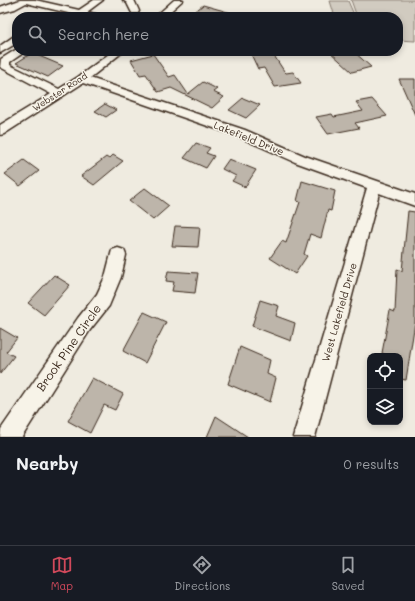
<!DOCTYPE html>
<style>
body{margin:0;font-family:Mali,sans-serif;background:#20242c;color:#f1f3f6}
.controls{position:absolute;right:12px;bottom:12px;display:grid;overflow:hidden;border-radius:8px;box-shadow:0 2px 6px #0003}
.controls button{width:36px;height:36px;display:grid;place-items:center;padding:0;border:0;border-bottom:1px solid #363941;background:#171b24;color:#f1f3f6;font:20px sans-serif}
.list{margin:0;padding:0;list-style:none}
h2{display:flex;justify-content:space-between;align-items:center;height:52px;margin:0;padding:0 16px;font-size:17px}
h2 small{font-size:13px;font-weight:400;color:#9ea1a6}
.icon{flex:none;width:22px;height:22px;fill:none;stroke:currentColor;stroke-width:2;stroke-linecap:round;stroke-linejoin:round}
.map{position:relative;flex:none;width:415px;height:437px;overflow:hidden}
.search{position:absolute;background:#171b24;box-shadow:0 2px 6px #0003;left:12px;right:12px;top:12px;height:44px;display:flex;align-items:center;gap:10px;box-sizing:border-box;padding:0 14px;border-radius:16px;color:#9ea1a6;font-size:15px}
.sheet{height:108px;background:#171b24}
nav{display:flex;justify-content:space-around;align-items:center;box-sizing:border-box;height:56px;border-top:1px solid #363941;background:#171b24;font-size:11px;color:#9ea1a6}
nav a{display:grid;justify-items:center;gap:2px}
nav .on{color:#d1495b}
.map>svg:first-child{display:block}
</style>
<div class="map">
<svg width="415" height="437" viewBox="0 0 415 437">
<rect width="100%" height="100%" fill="#efebe0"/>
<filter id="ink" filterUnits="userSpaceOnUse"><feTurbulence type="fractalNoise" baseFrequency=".025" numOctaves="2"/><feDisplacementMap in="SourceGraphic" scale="8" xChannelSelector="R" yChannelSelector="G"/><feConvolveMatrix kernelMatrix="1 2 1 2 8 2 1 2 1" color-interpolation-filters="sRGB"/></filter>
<g filter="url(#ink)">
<g fill="#d1cbc0" stroke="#867a6f">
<polygon points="351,0 415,0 415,41 398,40 398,17 357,17"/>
<polygon points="330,1 348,1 355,17 335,17"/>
</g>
<g fill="#bdb5aa" stroke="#3b2a1e">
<polygon points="203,5 235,14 235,17 207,17 193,13"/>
<polygon points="260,51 271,51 284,71 286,73 293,72 301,83 275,87 264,68 258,69 250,52"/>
<polygon points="329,51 353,51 371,67 352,72"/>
<polygon points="32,53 63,66 48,77 16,63"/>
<polygon points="153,54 169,77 175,75 188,94 203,82 217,89 213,92 224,97 212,108 171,88 158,92 146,74 140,75 131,60"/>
<polygon points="399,79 415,79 415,115"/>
<polygon points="243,98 260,105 246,118 229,110"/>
<polygon points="372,99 387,116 355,123 359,128 328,134 316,117 332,114 334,117 363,111 356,102"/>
<polygon points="105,104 116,110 106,117 95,111"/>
<polygon points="196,143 210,148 206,153 214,156 206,168 184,158"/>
<polygon points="113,155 123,161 94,185 81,176 106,157 109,159"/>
<polygon points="229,159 256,170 245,187 232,181 236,176 222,169"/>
<polygon points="24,160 39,171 20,186 5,174"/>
<polygon points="302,181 335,191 331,211 328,210 321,238 310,234 304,254 307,256 295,274 270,258 282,241 286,243 300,202 297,201"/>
<polygon points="145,188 169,206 153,220 129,201"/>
<polygon points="408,211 415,212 415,322 406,380 400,379 400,356 388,356 382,353 390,310 395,312 397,269 402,271"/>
<polygon points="175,226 200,227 198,247 172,246"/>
<polygon points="168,271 198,273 195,293 172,291 174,282 166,281"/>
<polygon points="54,275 70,285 44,315 28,303"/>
<polygon points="260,300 279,306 276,316 295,323 291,341 252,326"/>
<polygon points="144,312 166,322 145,363 123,351"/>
<polygon points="0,328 17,338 6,352 14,356 0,374"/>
<polygon points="240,347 270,360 267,374 276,378 270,402 228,384"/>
<polygon points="92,378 123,394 115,410 104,405 90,433 68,421"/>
<polygon points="216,416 248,437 207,437"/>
</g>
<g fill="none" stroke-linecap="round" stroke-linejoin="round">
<g stroke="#3b2a1e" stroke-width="3">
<g id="minor">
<polygon points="20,0 35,0 79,10 94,0 103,0 87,12 99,15 100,17 85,17 26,3 15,9 0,13 0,7"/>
<polygon points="123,0 134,0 139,11 138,13 132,13 127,3"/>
<polygon points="174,0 183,0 164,17 155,17"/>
<polygon points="17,34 17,43 0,53 0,46"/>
<polygon points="17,49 17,51 26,51 10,62 10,65 59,89 78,77 113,51 124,51 90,78 245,130 305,156 415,194 415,206 379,193 315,437 293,437 367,188 295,162 237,136 83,83 4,134 0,135 0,125 51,94 0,67 1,59"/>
<polygon points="118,248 124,250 126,255 121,277 109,306 90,330 22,437 0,437 1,429 78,318 97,294 105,277 112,250"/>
</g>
</g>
<use href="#minor" fill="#f7f3e8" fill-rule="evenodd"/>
</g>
</g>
<g text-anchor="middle" stroke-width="3" stroke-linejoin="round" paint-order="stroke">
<g font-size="9" fill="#3b2a1e" stroke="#f7f3e8">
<text transform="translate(60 92) rotate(-33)" y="3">Webster Road</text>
</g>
<g font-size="10" fill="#3b2a1e" stroke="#f7f3e8">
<text transform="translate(249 138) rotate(22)" y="4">Lakefield Drive</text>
<text transform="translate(339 312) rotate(-74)" y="4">West Lakefield Drive</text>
</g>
<g font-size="12" fill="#3b2a1e" stroke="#f7f3e8">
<text transform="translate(69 348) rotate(-55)" y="4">Brook Pine Circle</text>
</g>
</g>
</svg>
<div class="controls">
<button><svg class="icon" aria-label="locate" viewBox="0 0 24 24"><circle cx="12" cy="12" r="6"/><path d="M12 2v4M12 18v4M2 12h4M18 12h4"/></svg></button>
<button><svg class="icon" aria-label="layers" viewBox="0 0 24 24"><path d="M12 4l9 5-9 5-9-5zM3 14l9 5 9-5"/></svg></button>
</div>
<div class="search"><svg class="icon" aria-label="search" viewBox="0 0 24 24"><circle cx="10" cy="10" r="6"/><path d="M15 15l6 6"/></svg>Search here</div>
</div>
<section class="sheet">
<h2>Nearby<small>0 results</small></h2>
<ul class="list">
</ul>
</section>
<nav>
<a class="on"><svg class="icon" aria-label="map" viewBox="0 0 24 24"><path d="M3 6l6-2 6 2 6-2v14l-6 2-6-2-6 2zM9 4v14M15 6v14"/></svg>Map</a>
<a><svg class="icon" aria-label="directions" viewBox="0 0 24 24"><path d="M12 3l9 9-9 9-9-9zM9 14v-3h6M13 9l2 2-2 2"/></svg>Directions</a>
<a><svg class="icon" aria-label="saved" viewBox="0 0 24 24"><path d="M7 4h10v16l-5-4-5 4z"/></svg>Saved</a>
</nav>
